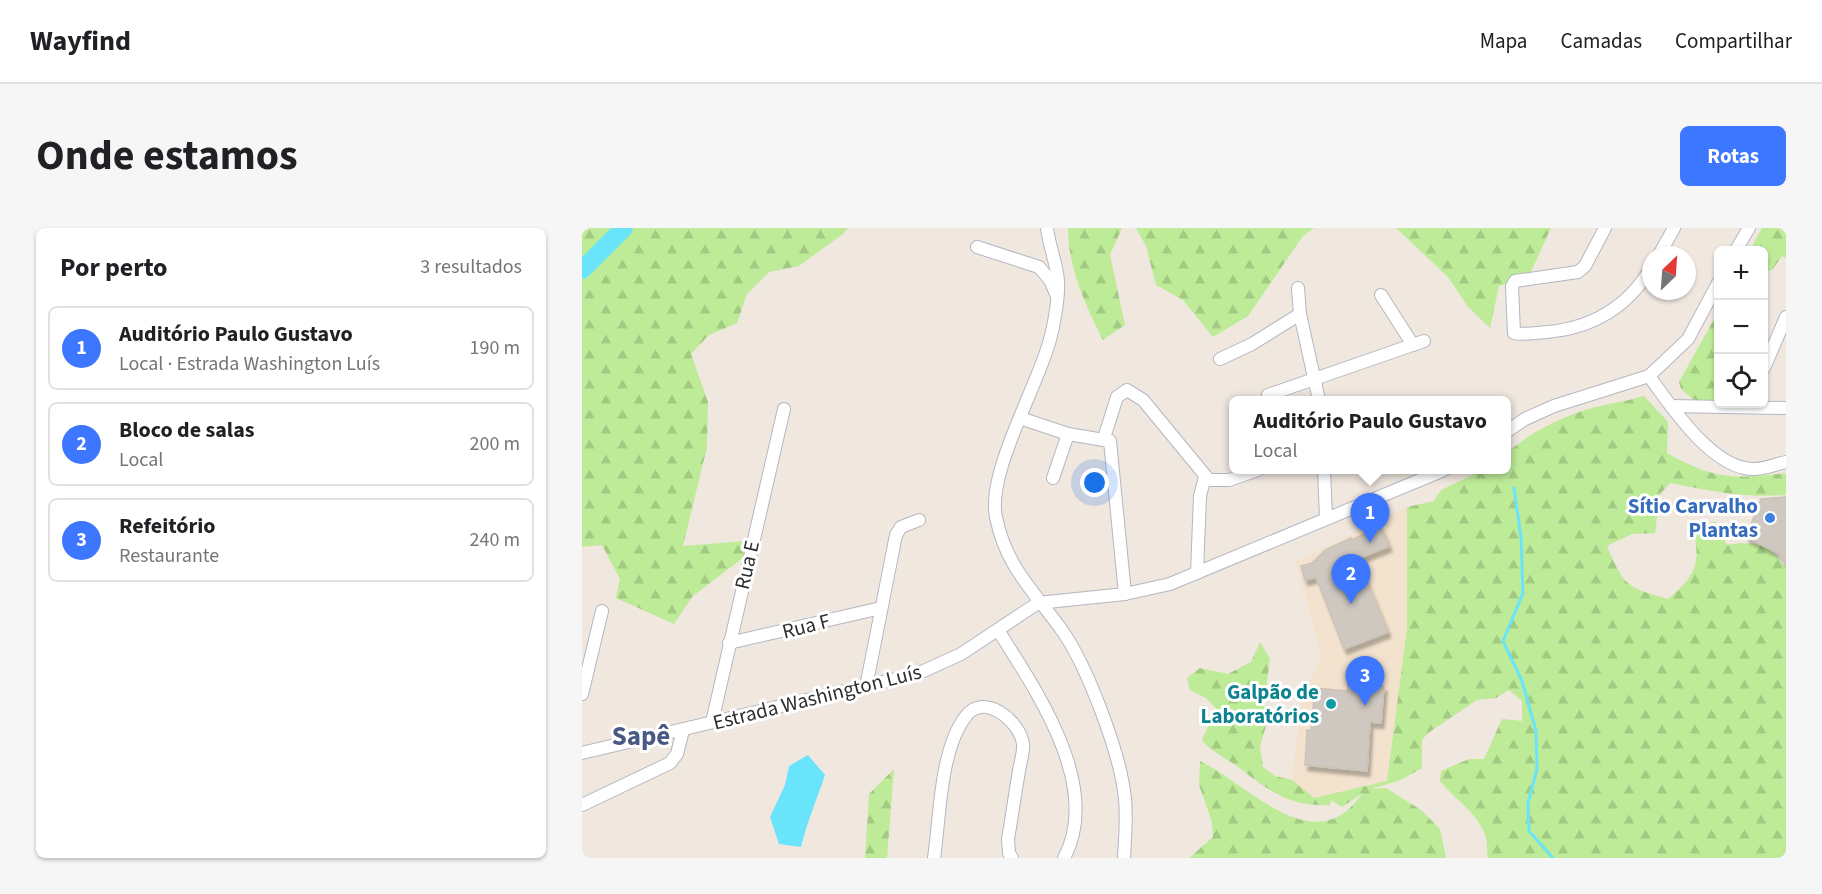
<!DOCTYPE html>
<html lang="pt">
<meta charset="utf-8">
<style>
body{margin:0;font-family:"Source Sans 3",sans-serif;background:#f6f6f6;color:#202124}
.controls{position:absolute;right:18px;top:18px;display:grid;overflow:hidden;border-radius:9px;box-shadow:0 2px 4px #0004}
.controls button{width:54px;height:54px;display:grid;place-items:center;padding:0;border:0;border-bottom:2px solid #e0e0e0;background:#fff;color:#202124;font:30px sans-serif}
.compass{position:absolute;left:1060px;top:18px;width:54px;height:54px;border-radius:50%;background:#fff;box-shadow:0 2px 4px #0004;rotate:25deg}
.you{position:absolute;left:513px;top:255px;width:21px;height:21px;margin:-15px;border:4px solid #fff;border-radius:50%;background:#1a73e8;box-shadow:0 0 0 9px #1a73e833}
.badge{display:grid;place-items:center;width:39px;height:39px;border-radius:50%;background:#3d76ff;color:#fff;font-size:20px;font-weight:700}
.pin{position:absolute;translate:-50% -50px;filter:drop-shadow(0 2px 3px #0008)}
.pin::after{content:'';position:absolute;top:32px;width:21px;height:18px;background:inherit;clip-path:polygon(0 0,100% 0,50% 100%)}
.popup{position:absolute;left:647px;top:168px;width:282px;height:78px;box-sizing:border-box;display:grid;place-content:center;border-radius:9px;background:#fff;filter:drop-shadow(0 2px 4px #0005);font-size:20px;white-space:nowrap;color:#757577}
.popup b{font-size:22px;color:#202124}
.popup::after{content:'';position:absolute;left:50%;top:100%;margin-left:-12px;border:12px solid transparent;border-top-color:#fff}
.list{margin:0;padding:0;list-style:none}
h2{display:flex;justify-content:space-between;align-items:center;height:78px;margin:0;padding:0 24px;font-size:26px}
h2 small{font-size:20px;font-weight:400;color:#757577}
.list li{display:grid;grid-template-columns:39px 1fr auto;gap:18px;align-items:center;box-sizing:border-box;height:84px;margin:0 12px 12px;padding:0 12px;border:2px solid #e0e0e0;border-radius:9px}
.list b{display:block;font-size:22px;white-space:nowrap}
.list p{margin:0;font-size:20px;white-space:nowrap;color:#757577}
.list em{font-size:20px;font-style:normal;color:#757577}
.icon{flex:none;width:33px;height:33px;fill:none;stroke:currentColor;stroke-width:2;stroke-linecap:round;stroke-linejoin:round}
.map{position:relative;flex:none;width:1204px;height:630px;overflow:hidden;border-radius:9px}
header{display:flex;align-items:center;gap:36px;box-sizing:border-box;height:84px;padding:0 30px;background:#fff;border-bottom:2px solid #e0e0e0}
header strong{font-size:28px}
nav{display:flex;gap:33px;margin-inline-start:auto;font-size:21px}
.intro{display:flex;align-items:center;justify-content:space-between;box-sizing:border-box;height:144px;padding:0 36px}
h1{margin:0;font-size:42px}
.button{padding:15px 27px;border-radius:9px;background:#3d76ff;color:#fff;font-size:21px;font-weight:700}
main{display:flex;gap:36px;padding:0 36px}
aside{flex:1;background:#fff;border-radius:9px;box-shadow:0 2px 4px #0004}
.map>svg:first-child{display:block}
</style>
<header>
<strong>Wayfind</strong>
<nav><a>Mapa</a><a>Camadas</a><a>Compartilhar</a></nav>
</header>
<div class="intro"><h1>Onde estamos</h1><a class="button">Rotas</a></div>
<main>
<aside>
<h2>Por perto<small>3 resultados</small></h2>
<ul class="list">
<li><span class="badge">1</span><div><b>Auditório Paulo Gustavo</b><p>Local · Estrada Washington Luís</p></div><em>190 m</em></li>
<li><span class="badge">2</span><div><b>Bloco de salas</b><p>Local</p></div><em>200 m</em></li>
<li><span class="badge">3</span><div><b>Refeitório</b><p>Restaurante</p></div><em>240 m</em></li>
</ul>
</aside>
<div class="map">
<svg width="1204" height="630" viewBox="0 0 1204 630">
<defs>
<pattern id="forest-firs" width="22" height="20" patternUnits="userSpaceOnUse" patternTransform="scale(1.5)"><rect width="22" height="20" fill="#bdeb97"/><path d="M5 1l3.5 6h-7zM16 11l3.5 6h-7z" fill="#a3ca82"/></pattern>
<filter id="shadow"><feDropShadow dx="3" dy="5.5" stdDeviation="1.5" flood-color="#0004"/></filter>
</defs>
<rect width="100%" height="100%" fill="#f0e7df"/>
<polygon fill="#f3e2cd" points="825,279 825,400 805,553 732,570 710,552 718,479 739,428 714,333"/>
<g fill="url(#forest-firs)">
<polygon points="0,0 266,0 261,6 217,38 187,44 165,66 155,95 127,107 109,126 126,174 125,219 101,318 164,313 162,329 111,368 92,396 34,370 38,351 20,317 0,319"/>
<path d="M486,0H540L528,27L543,97L521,112C503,76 486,40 486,0Z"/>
<polygon points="554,0 732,0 721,8 666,88 631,109 601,72 574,57 564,18"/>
<polygon points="814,0 969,0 947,48 917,58 908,100 886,79 866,49"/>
<polygon points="1180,0 1202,0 1200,2 1204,4 1204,30 1200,28 1190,42 1182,44 1182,22 1168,22"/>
<polygon points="1136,84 1136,176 1121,180 1099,161 1097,154"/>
<path d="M1062,168L1086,194L1085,225C1133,252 1151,251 1204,245V267C1161,270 1129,263 1088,255L1072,273L1075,289L1073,305L1050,306L1025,318C1042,358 1044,359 1086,371C1112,349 1120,337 1111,302L1119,296L1133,294L1145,317C1167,313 1189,315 1201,337H1204V630H906C904,623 906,614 903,607C895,584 873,572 858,553L859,543L887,531H902L920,491L940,493V473L927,462L914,470L895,472L846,505L840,512V540L819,552L789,561L804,560L839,582L858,601L864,630H607L631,609L630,594L617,557L618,533C657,551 717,617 762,585C769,580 776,571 781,565L760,579L749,572L748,577C706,579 688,563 656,539C643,529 630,525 620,512L628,494L639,486L624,470L608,462L605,450L618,440L646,446L669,434L678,414L688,431L682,475L684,498L678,518L681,539L693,548L710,552L732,570L805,553L825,400V279L852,273L859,262L901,242H924L925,225C948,205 973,192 1003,182C1022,176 1042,174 1062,168Z"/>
<polygon points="312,541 305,630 283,630 287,566"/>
</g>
<path fill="#69e4fb" d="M226,527L243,547C235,571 225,594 219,619L197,616L188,589L203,557L207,538Z"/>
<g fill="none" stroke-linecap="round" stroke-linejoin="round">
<polyline stroke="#69e4fb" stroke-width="3" points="932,260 939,309 941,365 921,413 940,453 954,503 955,541 946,575 947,603 971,630"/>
<polyline stroke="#69e4fb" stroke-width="18" points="0,42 42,0"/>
</g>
<g fill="#cfc8c0" stroke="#ccc3b8" stroke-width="1.5" filter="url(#shadow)">
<polygon points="1204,269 1204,336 1196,325 1164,309 1179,271"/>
<polygon points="799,299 807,318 775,331 806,404 762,421 734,349 723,352 719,338 730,335 743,322 769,310 769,312"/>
<polygon points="766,454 802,458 799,495 788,494 785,543 723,537 725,502 729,503 733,460 766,463"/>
</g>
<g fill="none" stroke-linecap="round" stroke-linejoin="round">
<g stroke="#b3b7c2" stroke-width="14">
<g id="minor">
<path d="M465,0C467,18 475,36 476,53C477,68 474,84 471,99C462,149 404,242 414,289C424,339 451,362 479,401C505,437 539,527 543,571C545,591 543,610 542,630"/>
<path d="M1023,0L1003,38L996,44L933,53L930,58L932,105C942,107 954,105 965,104C1010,100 1045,80 1069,40"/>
<polyline points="395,19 457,39 468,52 474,66"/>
<polyline points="1154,22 1167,0"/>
<polyline points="1077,27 1092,0"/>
<polyline points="716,60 718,86 737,172"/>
<polyline points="799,67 831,117"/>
<polyline points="638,131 670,116 718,86"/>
<polyline points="1182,140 1204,89"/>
<path d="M1067,148C1088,177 1131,242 1172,241C1182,241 1194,236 1204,234"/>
<polyline points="686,167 842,113"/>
<polyline points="1089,178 1204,180"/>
<polyline points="438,190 486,206 471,250"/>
<polyline points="924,204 943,191 972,178 1067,148 1106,111 1136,55"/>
<polyline points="486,206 528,213 543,366"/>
<polyline points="522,210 535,169 545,162 561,172 627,252 647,252 676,242"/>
<polyline points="742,242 744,290"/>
<polyline points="615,345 618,268 623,249"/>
<path d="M416,402C453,461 521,558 482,630"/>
<polyline points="147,415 299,380"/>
<polyline points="284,459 314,307 319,299 337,292"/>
<polyline points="0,466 20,383"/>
<polyline points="130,494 202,181"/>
<polyline points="0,525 335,446 379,426 456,375 543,366 588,356 862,242"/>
<polyline points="0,577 88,535 95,526 101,502"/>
<path d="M352,630C358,589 358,521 384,488C402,464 438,493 441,516C442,524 438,535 437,543C433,566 430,588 426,611L427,625L430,630"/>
</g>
</g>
<use href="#minor" stroke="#fff" stroke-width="12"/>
</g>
<circle fill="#3f7fe0" stroke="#fff" stroke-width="2" cx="1188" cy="290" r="6"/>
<circle fill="#0f9aa8" stroke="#fff" stroke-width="2" cx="749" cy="476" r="6"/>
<g text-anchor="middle" stroke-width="6" stroke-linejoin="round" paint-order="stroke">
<g font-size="21" font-weight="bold" fill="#366cbe" stroke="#fff" text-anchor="end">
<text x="1176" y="285">Sítio Carvalho<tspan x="1176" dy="24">Plantas</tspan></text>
</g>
<g font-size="21" fill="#2d2d2d" stroke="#fff">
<text transform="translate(165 337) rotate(-77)" y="7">Rua E</text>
<text transform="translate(224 398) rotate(-14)" y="7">Rua F</text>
<text transform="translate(235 469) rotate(-14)" y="7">Estrada Washington Luís</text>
</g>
<g font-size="21" font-weight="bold" fill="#0d838f" stroke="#fff" text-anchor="end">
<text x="737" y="471">Galpão de<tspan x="737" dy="24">Laboratórios</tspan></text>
</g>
<g font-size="27" font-weight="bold" fill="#485984" stroke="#fff">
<text x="59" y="517">Sapê</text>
</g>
</g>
</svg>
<div class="controls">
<button>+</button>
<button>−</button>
<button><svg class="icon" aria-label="locate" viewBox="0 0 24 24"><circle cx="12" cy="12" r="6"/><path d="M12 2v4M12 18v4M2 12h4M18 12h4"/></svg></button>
</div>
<svg class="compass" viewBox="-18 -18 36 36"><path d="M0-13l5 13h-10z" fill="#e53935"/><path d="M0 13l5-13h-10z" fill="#757577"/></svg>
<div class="you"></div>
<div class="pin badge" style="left:788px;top:315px">1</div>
<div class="popup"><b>Auditório Paulo Gustavo</b>Local</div>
<div class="pin badge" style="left:769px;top:376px">2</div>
<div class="pin badge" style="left:783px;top:478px">3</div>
</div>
</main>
